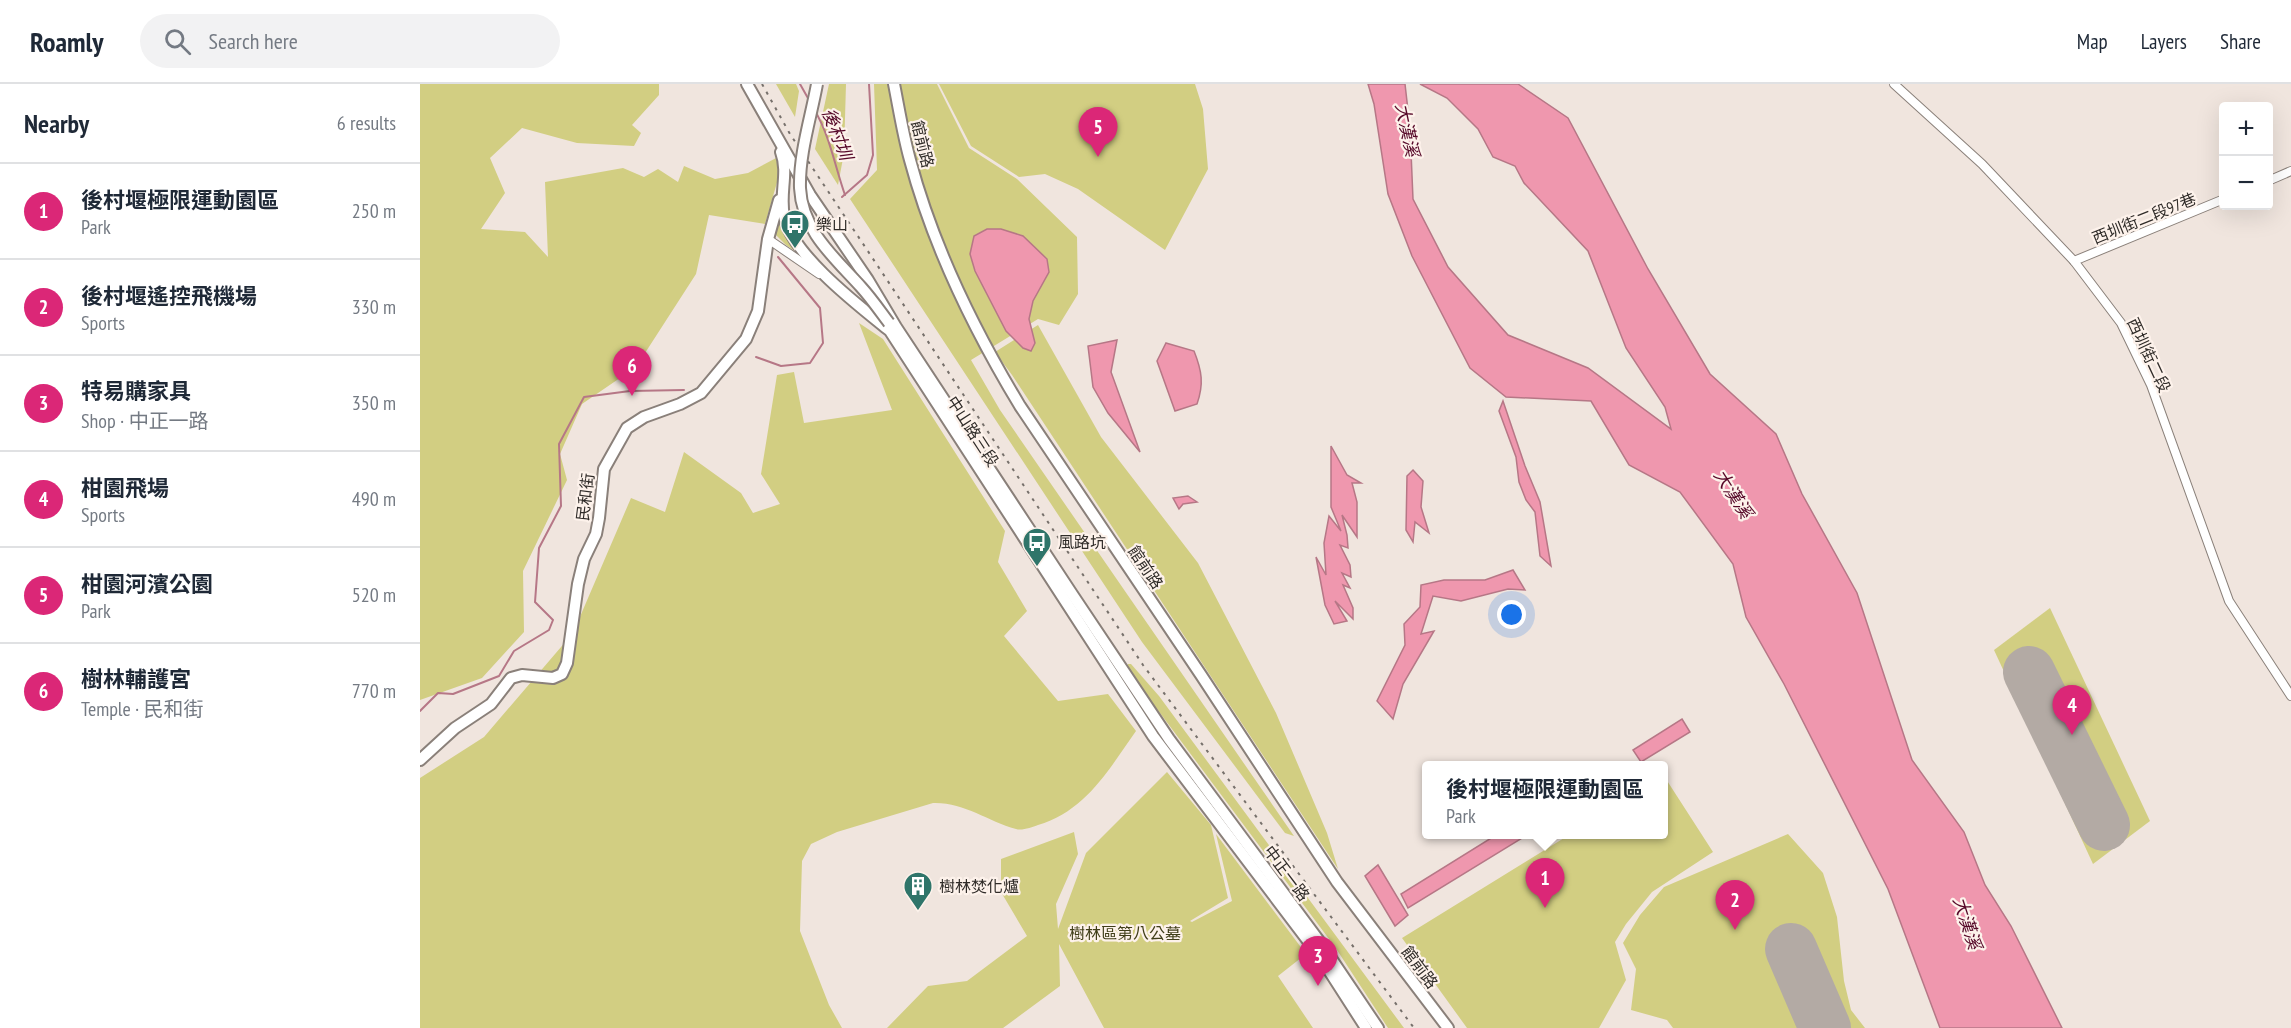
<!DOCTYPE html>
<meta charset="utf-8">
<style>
body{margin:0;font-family:"PT Sans Narrow","Noto Sans TC",sans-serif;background:#f2f2f3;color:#1f2937}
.controls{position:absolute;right:18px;top:18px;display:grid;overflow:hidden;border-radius:6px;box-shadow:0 6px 24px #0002}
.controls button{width:54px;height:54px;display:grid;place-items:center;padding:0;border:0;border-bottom:2px solid #e0e1e3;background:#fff;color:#1f2937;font:30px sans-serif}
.you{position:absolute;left:1092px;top:531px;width:21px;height:21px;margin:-15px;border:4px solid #fff;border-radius:50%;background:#1a73e8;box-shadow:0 0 0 9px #1a73e833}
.badge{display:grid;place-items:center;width:39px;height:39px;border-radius:50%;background:#db2777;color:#fff;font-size:20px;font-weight:700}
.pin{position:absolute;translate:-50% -50px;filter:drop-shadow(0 2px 3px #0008)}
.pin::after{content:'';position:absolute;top:32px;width:21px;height:18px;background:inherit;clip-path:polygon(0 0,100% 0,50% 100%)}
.popup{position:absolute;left:1002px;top:677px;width:246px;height:78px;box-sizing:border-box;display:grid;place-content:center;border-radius:6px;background:#fff;filter:drop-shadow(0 2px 4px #0005);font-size:20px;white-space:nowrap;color:#747a83}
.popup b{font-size:22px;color:#1f2937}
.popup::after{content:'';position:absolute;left:50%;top:100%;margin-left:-12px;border:12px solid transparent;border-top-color:#fff}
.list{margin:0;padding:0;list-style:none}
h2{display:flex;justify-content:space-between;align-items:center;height:78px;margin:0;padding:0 24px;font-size:26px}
h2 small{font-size:20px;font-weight:400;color:#747a83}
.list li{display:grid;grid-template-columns:39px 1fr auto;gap:18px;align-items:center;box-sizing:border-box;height:96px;padding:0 24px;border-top:2px solid #e0e1e3}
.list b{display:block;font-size:22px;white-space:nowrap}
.list p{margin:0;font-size:20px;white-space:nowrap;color:#747a83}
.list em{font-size:20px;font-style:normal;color:#747a83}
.icon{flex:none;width:33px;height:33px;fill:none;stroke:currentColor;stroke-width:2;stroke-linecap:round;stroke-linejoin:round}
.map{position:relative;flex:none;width:1871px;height:944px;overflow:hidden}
header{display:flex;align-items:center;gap:36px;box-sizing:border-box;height:84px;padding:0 30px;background:#fff;border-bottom:2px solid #e0e1e3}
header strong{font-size:28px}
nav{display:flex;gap:33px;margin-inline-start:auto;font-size:21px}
.search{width:420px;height:54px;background:#f2f2f3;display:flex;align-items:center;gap:15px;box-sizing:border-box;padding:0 21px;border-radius:33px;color:#747a83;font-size:22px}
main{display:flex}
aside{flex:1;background:#fff}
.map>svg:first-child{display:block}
</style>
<header>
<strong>Roamly</strong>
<div class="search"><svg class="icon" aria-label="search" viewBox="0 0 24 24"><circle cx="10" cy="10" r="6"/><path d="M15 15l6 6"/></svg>Search here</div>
<nav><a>Map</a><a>Layers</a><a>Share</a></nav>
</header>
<main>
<aside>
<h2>Nearby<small>6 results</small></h2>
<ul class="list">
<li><span class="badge">1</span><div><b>後村堰極限運動園區</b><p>Park</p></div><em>250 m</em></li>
<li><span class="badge">2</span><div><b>後村堰遙控飛機場</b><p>Sports</p></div><em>330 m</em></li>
<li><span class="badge">3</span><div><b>特易購家具</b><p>Shop · 中正一路</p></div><em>350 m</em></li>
<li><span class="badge">4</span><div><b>柑園飛場</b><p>Sports</p></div><em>490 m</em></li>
<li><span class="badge">5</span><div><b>柑園河濱公園</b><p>Park</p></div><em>520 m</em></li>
<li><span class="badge">6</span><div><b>樹林輔護宮</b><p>Temple · 民和街</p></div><em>770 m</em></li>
</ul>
</aside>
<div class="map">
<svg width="1871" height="944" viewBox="0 0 1871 944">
<rect width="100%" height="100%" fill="#f0e5de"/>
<g fill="#d2ce82">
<polygon points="0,0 239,0 239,11 212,41 221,49 214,62 157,59 102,44 70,74 85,109 61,145 105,148 128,173 125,98 203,84 224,93 238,85 258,98 264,82 295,95 328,89 358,73 358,95 345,140 289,131 276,190 216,283 162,320 140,370 147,396 103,487 104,548 62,594 0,616"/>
<polygon points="356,0 376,0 379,7 375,33"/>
<polygon points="409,0 426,0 424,69 418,101 395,65"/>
<polygon points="454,0 517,0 549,64 597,95 657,153 658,210 639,241 618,235 551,276 580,326 874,752 865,749 722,558 430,115 457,86"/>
<polygon points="519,0 775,0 783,25 788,85 745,166 658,105 625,90 599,93 551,62"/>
<polygon points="358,130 368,155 386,175 366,161 355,150"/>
<path d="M439,239L463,255L585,447L578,478L607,527L584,552L638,617L688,610L716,647C689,685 666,727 618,741C612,743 602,747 596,745C567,737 544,718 513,719L417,748L391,760L382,777L380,847L409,921L422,944H0V694L64,653L153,549L211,414L245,428L264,368L321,409L333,429L360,420L341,390L357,291L374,288L384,339L472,326Z"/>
<polygon points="618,241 681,353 778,479 856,629 907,749 918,785 592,291 575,268"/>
<polygon points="1630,524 1730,737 1673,780 1574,566"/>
<polygon points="708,580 711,580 739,612 984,944 968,944 915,863 734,621 708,582"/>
<polygon points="747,688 791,741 808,814 770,837 772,838 812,817 796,750 886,870 858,892 893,944 684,944 639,860 640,902 583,944 467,944 508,902 547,897 607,852 581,808 581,775 654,748 658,770 636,820 638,845 666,769"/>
<polygon points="1244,692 1293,768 1232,808 1206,840 1195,858 1206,896 1179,944 1047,944 982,854 1149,751 1244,750"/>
<polygon points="1368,750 1403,789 1417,833 1424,897 1431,926 1445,944 1253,944 1247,936 1211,926 1216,885 1203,859 1220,831 1244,803"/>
</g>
<g fill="#ef97ae" stroke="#b67786" stroke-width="1.5">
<polygon points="948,0 985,0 990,44 993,115 1028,183 1088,251 1168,284 1251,345 1245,323 1206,264 1168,167 1104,99 1095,82 1073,73 1058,45 1027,14 1000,0 1098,0 1148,34 1228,185 1290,290 1356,350 1382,410 1437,509 1492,676 1544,748 1565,801 1591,842 1642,944 1520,944 1468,805 1364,600 1326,533 1313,480 1260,408 1209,381 1171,317 1086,313 1050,284 992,172 968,110 954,20"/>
<polygon points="567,145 581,145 603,152 627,175 629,188 613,217 609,235 615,259 611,267 603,264 586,247 555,187 550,170 554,152"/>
<polygon points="697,256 691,288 720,368 688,329 673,303 668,262"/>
<path d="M746,259L774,267C782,287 784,300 777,320L755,327L737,277Z"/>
<polygon points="1083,317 1105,382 1120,418 1131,482 1120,472 1115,428 1106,416 1099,398 1096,373 1079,327"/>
<polygon points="911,362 927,391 941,399 932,399 937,418 937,453 922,431 927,451 928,464 920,461 930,481 931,493 922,489 930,504 923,501 933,524 933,535 915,517 927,537 914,540 905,521 896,473 906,491 904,459 909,432 921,447 911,423"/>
<polygon points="993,386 1003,397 1001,423 1009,449 995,438 993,458 986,446 987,392"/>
<polygon points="768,412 777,418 763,420 759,425 753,414"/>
<polygon points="1093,486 1105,506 1088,505 1041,517 1013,512 1001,550 1014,547 983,600 973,635 957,617 985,561 984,540 1000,523 1001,501 1024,496 1065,496"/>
<polygon points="1262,635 1270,648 1221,678 1213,666"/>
<polygon points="1076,751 1107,751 988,824 981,810"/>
<polygon points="958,781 988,831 975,842 945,792"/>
</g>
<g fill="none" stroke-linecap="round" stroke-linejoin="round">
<g stroke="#b67786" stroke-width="2">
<polyline points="380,0 389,16"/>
<path d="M395,27C410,52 415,83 425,111"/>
<polyline points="422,113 447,91 453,71 449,0"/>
<polyline points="336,273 361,282 390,279 403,259 400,224 358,173"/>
<polyline points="0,627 18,609 33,610 79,592 94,567 129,546 133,536 115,518 119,464 141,422 139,360 164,313 210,307 264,306"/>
</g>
<g stroke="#b3aaa4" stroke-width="52">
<polyline points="1609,588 1684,741"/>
<polyline points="1371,865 1405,944"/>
</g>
<g stroke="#8a807a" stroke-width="10">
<g id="street">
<polyline points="1474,0 1562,80 1654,177 1701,239 1731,301 1809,517 1871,612"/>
<polyline points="1848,97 1871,87"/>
<polyline points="348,155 399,190"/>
<polyline points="1654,177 1804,115"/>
</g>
</g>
<g stroke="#8a807a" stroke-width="14">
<g id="secondary">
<polyline points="327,0 390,111 448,196 476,243 652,510 749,655 902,861 958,944"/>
<path d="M474,0C479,25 483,51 490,76C513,162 554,246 600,322L781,591L917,798L1028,944"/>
<path d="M361,68C369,89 359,110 364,132C372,171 439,222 470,247L733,652L901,874L946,944"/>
<polyline points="0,676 35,644 71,620 91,594 102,591 133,594 142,590 147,579 158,500 164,475 176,450 179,434 184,385 207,344 224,333 260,320 281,309 326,255 338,227 348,155 359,116"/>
</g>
</g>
<use href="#street" stroke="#fff" stroke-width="8"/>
<use href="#secondary" stroke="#fff" stroke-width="10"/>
<polyline stroke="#76706b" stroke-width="2" stroke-dasharray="3 6" stroke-linecap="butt" points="342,0 370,50 723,581 994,944"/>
<g stroke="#8a807a" stroke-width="14" stroke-linecap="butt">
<path id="secondary-bridge" d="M397,0C391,33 379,70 380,104C382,147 415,174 441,203C451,214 460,227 469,239"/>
</g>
<use href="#secondary-bridge" stroke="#fff" stroke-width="10"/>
</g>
<defs>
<g id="bus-pin" transform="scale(1.5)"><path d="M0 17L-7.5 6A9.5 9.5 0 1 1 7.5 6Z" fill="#2f756a" stroke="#fdf2eb"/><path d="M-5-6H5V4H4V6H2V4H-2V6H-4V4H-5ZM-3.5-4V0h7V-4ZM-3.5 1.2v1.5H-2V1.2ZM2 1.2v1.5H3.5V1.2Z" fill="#fff"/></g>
<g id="building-pin" transform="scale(1.5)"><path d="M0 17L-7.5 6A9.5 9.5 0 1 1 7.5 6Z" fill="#2f756a" stroke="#fdf2eb"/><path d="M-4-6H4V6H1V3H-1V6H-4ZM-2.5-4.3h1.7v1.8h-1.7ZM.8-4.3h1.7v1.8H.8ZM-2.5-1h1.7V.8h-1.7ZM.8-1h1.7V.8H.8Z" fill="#fff"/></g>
</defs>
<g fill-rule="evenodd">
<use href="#bus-pin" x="375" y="140"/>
<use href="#bus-pin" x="617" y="458"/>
<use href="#building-pin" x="498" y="802"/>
</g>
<g text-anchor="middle" stroke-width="4.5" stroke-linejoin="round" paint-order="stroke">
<g font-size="16" fill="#302c29" stroke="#fdf2eb">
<text transform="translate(503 60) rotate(76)" y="6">館前路</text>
<text transform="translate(1724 134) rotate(-22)" y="6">西圳街二段97巷</text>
<text transform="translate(1729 271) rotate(65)" y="6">西圳街二段</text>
<text transform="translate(553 347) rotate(57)" y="6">中山路三段</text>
<text transform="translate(165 413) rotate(-83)" y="6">民和街</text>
<text transform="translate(726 483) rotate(56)" y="6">館前路</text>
<text transform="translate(867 789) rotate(53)" y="6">中正一路</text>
<text transform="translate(1000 883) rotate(53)" y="6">館前路</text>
</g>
<g font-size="16" fill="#302c29" stroke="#fdf2eb" text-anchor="start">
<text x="396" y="146">樂山</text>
<text x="638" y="464">風路坑</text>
<text x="519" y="808">樹林焚化爐</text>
</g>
<g font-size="16" fill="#403e19" stroke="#fdf2eb">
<text x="705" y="855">樹林區第八公墓</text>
</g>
<g font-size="18" font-style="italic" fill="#560828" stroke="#fdf2eb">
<text transform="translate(987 46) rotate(78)" y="6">大漢溪</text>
<text transform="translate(417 50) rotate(69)" y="6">後村圳</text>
<text transform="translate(1313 410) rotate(57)" y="6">大漢溪</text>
<text transform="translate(1547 839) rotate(72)" y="6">大漢溪</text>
</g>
</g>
</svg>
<div class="controls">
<button>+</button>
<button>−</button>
</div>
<div class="you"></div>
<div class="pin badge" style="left:1125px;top:824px">1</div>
<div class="popup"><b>後村堰極限運動園區</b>Park</div>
<div class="pin badge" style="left:1315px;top:846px">2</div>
<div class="pin badge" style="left:898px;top:902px">3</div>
<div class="pin badge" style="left:1652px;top:651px">4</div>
<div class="pin badge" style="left:678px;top:73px">5</div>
<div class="pin badge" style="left:212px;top:312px">6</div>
</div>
</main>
